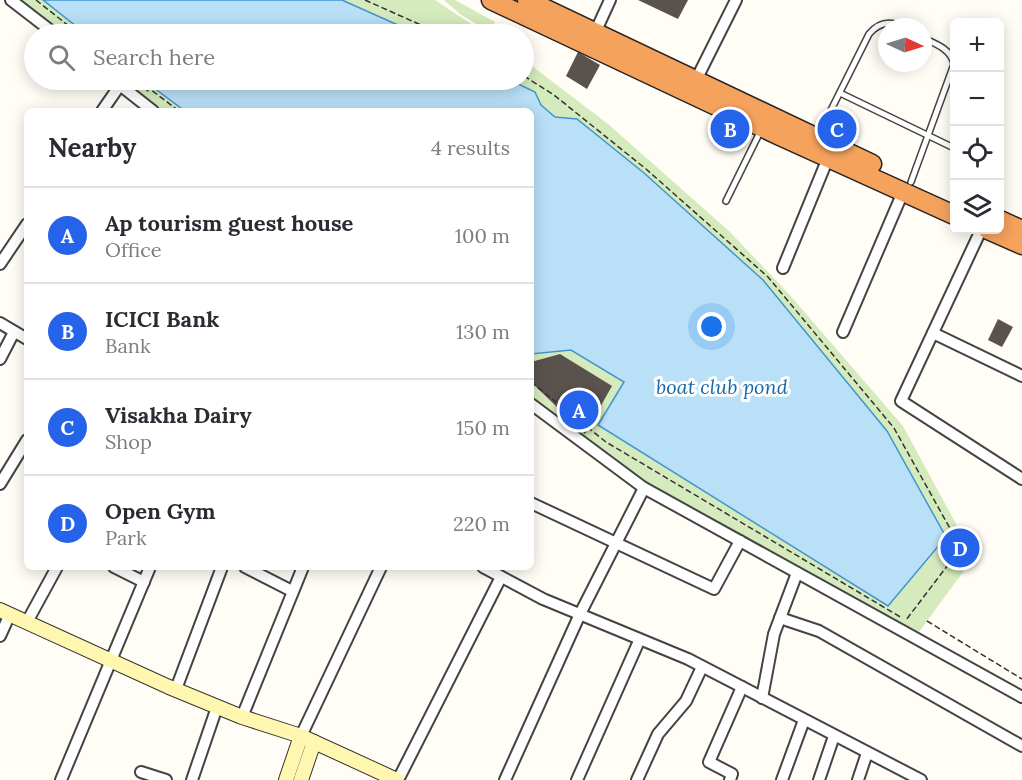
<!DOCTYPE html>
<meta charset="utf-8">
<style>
body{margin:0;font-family:Lora,serif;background:#f7f7f7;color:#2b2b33}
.controls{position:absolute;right:18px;top:18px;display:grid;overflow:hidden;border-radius:9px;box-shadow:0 3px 15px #0003}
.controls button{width:54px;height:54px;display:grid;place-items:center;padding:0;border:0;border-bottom:2px solid #e1e1e2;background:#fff;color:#2b2b33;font:30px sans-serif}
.compass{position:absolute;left:878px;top:18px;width:54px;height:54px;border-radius:50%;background:#fff;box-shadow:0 3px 15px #0003;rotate:94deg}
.you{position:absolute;left:712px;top:327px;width:21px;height:21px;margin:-15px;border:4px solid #fff;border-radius:50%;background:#1a73e8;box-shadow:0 0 0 9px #1a73e833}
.badge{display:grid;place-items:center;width:39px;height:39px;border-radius:50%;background:#2563eb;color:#fff;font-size:20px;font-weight:700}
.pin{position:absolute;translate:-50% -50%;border:3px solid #fff;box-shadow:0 2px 6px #0006}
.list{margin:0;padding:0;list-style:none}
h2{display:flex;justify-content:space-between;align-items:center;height:78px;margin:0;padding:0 24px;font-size:26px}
h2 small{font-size:20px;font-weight:400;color:#7c7c81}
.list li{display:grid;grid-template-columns:39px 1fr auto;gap:18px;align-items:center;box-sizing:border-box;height:96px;padding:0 24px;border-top:2px solid #e1e1e2}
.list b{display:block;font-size:22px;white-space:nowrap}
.list p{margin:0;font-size:20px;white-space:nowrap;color:#7c7c81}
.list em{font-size:20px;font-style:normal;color:#7c7c81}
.icon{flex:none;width:33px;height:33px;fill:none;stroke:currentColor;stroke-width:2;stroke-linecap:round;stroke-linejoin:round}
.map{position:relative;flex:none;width:1022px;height:780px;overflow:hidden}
.search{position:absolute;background:#fff;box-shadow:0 3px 15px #0003;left:24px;top:24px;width:510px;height:66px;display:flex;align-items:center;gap:15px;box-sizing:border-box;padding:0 21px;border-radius:33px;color:#7c7c81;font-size:22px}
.panel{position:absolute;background:#fff;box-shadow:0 3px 15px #0003;left:24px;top:108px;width:510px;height:462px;border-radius:9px}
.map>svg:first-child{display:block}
</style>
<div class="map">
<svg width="1022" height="780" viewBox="0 0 1022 780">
<rect width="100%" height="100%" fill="#fffdf5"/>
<g fill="#d5ebbd">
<polygon points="18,0 435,0 486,34 63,34"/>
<polygon points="444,0 455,0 495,22 493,34 460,14"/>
<polygon points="524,60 608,124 729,231 788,293 903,426 974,557 919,632 655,494 531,399 531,111 160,111 120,80 524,80"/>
</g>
<g fill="#b9e0f7" stroke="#3f96cf" stroke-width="1.5">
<polygon points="43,0 342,0 418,34 86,34"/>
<polygon points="157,80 510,80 535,92 541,105 555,117 577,119 644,173 763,280 887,431 946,537 888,606 598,425 624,382 571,350 531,354 531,111 185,111 154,88"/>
</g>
<g fill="#5a524d">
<polygon points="638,0 688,0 678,19"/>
<polygon points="578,52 600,65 587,89 566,76"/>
<polygon points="132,80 154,80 148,92"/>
<polygon points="998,319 1013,327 1002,347 988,340"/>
<polygon points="560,354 612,386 585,434 531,382 531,362"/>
</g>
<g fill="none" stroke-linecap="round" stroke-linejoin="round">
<g stroke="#444" stroke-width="8">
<g id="lane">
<polyline points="840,93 954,148"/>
<path d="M819,134L869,34C878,23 889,20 903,27"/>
<path d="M911,182L954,64C951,49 936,44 923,38"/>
<polyline points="726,201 761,130"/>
</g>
</g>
<g stroke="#444" stroke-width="14">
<g id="street">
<polyline points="11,0 55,34"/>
<polyline points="594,35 610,0"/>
<polyline points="695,82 736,0"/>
<polyline points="102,111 120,85 153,111"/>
<polyline points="981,230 901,401 1022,479"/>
<polyline points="0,264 27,224"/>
<polyline points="783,268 828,158"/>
<polyline points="0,323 27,339"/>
<polyline points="843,332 903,192"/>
<polyline points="933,333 1022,376"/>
<polyline points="0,359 14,332"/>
<polyline points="531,404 644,488 1022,697"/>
<polyline points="0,484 27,440"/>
<polyline points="531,503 714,589 740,541"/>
<polyline points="114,567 144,582"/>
<polyline points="245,567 292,591"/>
<polyline points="483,567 543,599 688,659 921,780"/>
<polyline points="780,618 819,631 1022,746"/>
<polyline points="27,622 57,567"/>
<polyline points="0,636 10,614"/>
<polyline points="176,689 222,567"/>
<polyline points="762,698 774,634 797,573"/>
<polyline points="242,717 303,567"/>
<polyline points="301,736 381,567"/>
<polyline points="141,772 166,780"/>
<polyline points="61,780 150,567"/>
<polyline points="192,780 217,707"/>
<polyline points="398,780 501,577"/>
<polyline points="505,780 580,614 644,488"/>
<polyline points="577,780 639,641"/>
<polyline points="637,780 658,734 686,701 702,667"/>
<polyline points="730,780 732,774 709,762 742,687"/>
<polyline points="782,780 804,720"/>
<polyline points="819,780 834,736"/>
<polyline points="858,780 867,753"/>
</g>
</g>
<g stroke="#333" stroke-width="16">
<g id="secondary">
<polyline points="0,610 169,687 242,717 301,736 397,780"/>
<polyline points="286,780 301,736"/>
<polyline points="301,780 314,742"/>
</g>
</g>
<g stroke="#222" stroke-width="21">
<g id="highway">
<polyline points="491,0 780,136 954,215"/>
<polyline points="527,0 872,164"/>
<polyline points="1000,220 1022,230"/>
<polyline points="988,230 1022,245"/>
</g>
</g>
<g stroke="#333" stroke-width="1.5" stroke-dasharray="6 3" stroke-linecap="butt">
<polyline points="36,0 79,34"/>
<polyline points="365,0 441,34"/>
<polyline points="524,76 554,95 646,169 768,277 894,428 952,532 954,557 906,620"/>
<polyline points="138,80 179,111"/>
<polyline points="531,382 606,442 902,618"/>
<polyline points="927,621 1022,679"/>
</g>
<use href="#lane" stroke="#fff" stroke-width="5"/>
<use href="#street" stroke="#fff" stroke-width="10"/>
<use href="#secondary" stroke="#fff6b0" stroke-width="14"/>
<use href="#highway" stroke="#f5a25d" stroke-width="18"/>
</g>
<g text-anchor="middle" stroke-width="6" stroke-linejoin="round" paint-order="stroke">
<g font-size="20" font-style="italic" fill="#1768a6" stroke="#fff">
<text x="722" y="394">boat club pond</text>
</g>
</g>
</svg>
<div class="controls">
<button>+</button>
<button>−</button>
<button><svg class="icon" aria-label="locate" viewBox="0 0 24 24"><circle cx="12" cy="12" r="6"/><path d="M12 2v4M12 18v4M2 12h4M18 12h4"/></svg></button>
<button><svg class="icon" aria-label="layers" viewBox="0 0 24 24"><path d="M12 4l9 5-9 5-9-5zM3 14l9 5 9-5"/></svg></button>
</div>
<svg class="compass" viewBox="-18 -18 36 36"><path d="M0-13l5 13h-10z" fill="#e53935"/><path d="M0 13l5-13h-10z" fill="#7c7c81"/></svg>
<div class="you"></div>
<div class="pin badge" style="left:579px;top:410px">A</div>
<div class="pin badge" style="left:730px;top:129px">B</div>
<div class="pin badge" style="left:837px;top:129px">C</div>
<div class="pin badge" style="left:960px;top:548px">D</div>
<div class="search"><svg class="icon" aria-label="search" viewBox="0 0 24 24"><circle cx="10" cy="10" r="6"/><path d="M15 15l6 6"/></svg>Search here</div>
<section class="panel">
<h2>Nearby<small>4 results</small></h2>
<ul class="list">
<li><span class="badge">A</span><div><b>Ap tourism guest house</b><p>Office</p></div><em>100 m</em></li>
<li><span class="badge">B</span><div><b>ICICI Bank</b><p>Bank</p></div><em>130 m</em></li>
<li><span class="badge">C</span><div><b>Visakha Dairy</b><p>Shop</p></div><em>150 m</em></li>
<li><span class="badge">D</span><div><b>Open Gym</b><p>Park</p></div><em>220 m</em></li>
</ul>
</section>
</div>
